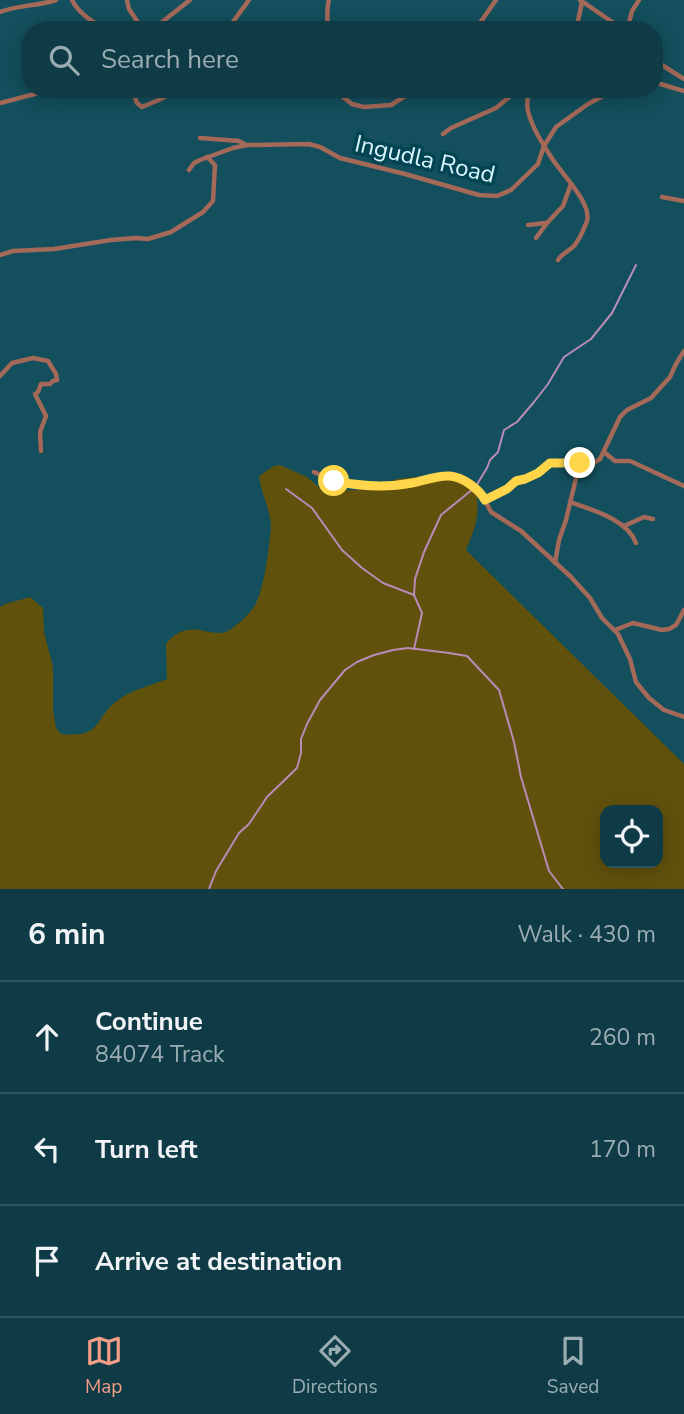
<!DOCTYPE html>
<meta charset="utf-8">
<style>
body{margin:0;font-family:"Nunito Sans",sans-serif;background:#17424c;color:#f1f3f6}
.controls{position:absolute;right:21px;bottom:21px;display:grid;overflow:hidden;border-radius:14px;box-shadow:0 4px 18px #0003}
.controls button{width:63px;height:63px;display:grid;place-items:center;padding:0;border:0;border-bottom:2px solid #2e555e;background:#0e3b45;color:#f1f3f6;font:35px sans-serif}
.stop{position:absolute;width:21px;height:21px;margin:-16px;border:5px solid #ffd54a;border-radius:50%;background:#fff}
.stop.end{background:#ffd54a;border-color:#fff;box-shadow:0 2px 7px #0008}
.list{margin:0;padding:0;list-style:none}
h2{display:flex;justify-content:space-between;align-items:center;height:91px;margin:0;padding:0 28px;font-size:30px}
h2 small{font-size:23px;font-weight:400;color:#9badb3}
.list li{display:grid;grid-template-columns:46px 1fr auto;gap:21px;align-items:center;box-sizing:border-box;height:112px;padding:0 28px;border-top:2px solid #2e555e}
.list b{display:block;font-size:26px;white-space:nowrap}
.list p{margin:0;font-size:23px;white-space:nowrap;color:#9badb3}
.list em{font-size:23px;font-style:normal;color:#9badb3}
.icon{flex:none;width:38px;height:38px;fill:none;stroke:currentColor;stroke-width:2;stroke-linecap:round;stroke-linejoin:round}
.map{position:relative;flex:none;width:684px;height:889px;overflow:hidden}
.search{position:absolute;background:#0e3b45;box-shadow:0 4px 18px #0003;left:21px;right:21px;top:21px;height:77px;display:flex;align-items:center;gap:18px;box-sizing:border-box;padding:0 24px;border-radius:28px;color:#9badb3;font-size:26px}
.sheet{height:427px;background:#0e3b45}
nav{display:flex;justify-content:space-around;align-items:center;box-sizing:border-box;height:98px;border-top:2px solid #2e555e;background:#0e3b45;font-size:19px;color:#9badb3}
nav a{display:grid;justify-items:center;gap:4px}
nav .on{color:#f49e87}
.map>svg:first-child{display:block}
</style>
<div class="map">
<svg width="684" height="889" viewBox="0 0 684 889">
<rect width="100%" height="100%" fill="#134f5c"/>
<path fill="#60510c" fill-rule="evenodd" d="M280,465L307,477L320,488L338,491L355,490L380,485L397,479L426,476L458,478L476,489C480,517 476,525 466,550L684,764V889H0V607L5,604L30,597L43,608L44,632L53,667V710L56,728L61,734C106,738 91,718 121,698C135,689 152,685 167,679L166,644C176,631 188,627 204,631C209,632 215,633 220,633C226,633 230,630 235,626C242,621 249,614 254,607C265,588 269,547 271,526C270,509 261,493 259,476L274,466ZM605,810H658V863H605Z"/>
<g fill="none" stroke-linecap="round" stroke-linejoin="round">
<g stroke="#b88cb7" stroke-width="2">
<polyline points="476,486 487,468 490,460 498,452 504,430 517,422 534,402 548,384 564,357 591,339 612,313 636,265"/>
<polyline points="286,489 312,508 342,550 362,568 383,583 414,595"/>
<polyline points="414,649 422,613 414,595 415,579 424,552 441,515 473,489"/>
<polyline points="209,889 216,871 239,833 249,824 267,797 297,768 301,753 301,739 307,724 320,700 345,670 357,662 374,655 393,650 408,648 449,653 467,656 499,690 514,742 521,777 549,871 563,889"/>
</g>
<g stroke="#a46958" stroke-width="4.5">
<path d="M72,0C79,14 94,23 107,30"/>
<polyline points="127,0 129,9 143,30"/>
<polyline points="580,0 624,30"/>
<path d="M0,12C18,5 38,6 56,0"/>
<polyline points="152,30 190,0"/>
<polyline points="227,30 249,0"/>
<path d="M328,30C327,23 327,5 329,0"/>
<polyline points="475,30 496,0"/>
<polyline points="576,30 582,2"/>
<polyline points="627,30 632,11 639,0"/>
<polyline points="654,60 684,79"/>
<polyline points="654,82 684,91"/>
<polyline points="132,89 137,103 142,107 161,99 178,89"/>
<polyline points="333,89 352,104 364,107 391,105 416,89"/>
<path d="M529,89C528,96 526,104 528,111C532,128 544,146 553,160C563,175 592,204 587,221C584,229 579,240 574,246C568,252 562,253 558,260"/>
<polyline points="0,103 54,89"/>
<polyline points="443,134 451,128 496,108 519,89"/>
<polyline points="200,138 239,141 246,145"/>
<polyline points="189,170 194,163 200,160 233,148 247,145 309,144 320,147 340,158 405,174 479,195 497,196 511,190 538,164 544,146 556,127 588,104 616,89"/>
<polyline points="662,197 684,201"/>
<polyline points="528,225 546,223"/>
<polyline points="536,238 547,223 563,206 571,184"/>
<polyline points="0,255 13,251 54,249 111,240 136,238 148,239 171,232 203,212 213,201 215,165 207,157"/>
<polyline points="0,376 12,363 33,358 48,361 56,374 57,380 53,381 50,384 41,384 38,392 35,394 46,416 40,432 41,451"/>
<polyline points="604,452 615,461 630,461 684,486"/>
<polyline points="314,472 334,481 365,485 411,483 448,476 458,478 466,482 482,495 491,512 521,531 571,577 590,598 602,618 618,634 630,659 636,682 649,698 664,710 684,717"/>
<polyline points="485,500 507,489 516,481 538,473 550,462 593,463"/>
<path d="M570,502C592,510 627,519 636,543"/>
<polyline points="624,526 644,517 653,519"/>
<polyline points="555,563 559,540 566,520 577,474 600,459 620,417 627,410 651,398 670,377 676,364 684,351"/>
<polyline points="615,630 633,623 662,630 669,629 676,625 684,610"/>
</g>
</g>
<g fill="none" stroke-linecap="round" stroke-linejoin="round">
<path stroke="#ffd54a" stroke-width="9" d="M334,481C359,486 386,488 412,483C424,481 437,475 450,476C463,477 479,489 485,500L507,489L516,481L525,479L538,473L550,463H580"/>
</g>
<g text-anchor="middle" stroke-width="7" stroke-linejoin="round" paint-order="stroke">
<g font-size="24" fill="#d8f4fc" stroke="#024451">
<text transform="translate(425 159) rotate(13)" y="8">Ingudla Road</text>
</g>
</g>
</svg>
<div class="controls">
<button><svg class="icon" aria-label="locate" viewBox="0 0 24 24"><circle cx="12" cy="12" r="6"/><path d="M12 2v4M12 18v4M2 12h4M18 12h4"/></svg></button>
</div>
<div class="stop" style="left:334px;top:481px"></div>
<div class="stop end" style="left:580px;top:463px"></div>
<div class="search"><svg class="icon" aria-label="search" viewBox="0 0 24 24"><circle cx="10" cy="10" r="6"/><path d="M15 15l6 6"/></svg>Search here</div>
</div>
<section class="sheet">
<h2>6 min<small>Walk · 430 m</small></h2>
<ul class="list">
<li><svg class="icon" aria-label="ahead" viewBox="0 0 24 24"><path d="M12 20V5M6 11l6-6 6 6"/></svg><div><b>Continue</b><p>84074 Track</p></div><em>260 m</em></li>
<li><svg class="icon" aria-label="left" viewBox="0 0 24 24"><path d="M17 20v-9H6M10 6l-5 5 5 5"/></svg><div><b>Turn left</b></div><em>170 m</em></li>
<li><svg class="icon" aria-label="arrive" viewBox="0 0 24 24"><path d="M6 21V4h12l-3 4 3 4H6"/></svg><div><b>Arrive at destination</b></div></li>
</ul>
</section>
<nav>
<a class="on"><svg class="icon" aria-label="map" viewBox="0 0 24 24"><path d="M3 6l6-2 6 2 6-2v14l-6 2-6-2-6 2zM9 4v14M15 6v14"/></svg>Map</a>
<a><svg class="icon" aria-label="directions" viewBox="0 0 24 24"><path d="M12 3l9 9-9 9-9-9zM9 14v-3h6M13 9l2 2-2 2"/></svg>Directions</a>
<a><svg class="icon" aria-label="saved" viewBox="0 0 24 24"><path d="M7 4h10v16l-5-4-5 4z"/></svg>Saved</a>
</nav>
